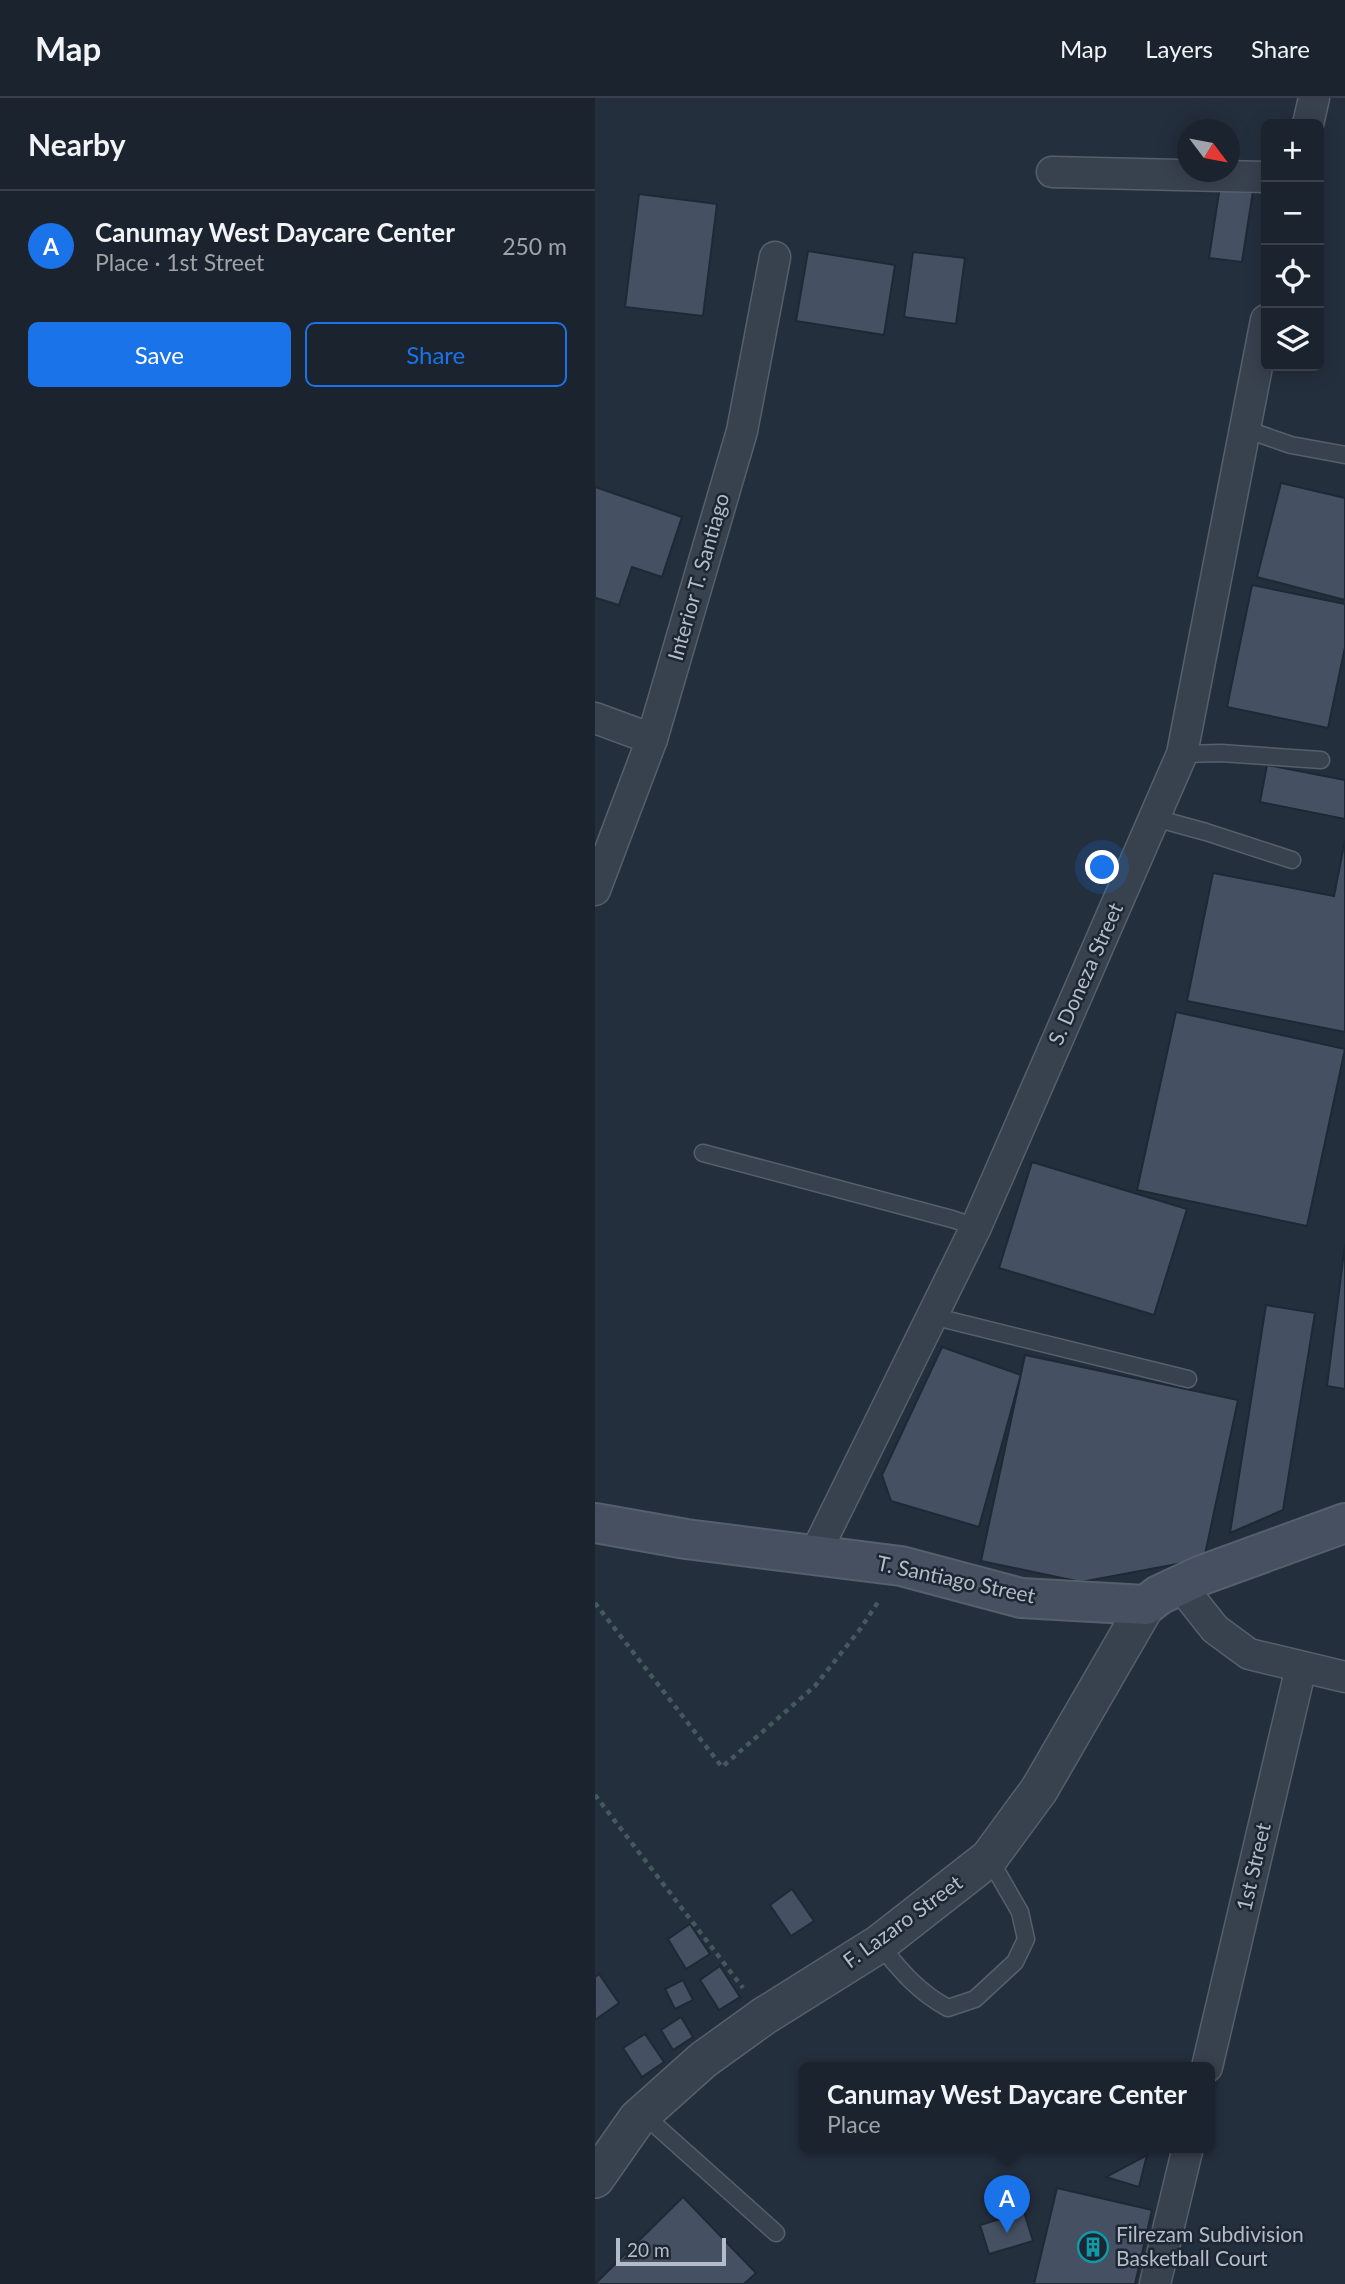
<!DOCTYPE html>
<meta charset="utf-8">
<style>
body{margin:0;font-family:Lato,sans-serif;background:#242b36;color:#f1f3f6}
.controls{position:absolute;right:21px;top:21px;display:grid;overflow:hidden;border-radius:10px;box-shadow:0 4px 18px #0003}
.controls button{width:63px;height:63px;display:grid;place-items:center;padding:0;border:0;border-bottom:2px solid #39404a;background:#1b232e;color:#f1f3f6;font:35px sans-serif}
.compass{position:absolute;left:582px;top:21px;width:63px;height:63px;border-radius:50%;background:#1b232e;box-shadow:0 4px 18px #0003;rotate:122deg}
.scale{position:absolute;left:21px;bottom:18px;width:110px;box-sizing:border-box;padding-left:7px;border:4px solid #b4bcc9;border-top:0;font-size:19px;line-height:24px;white-space:nowrap;color:#b4bcc9;-webkit-text-stroke:5px #1d2633;paint-order:stroke}
.you{position:absolute;left:508px;top:770px;width:24px;height:24px;margin:-18px;border:5px solid #fff;border-radius:50%;background:#1a73e8;box-shadow:0 0 0 10px #1a73e833}
.badge{display:grid;place-items:center;width:46px;height:46px;border-radius:50%;background:#1a73e8;color:#fff;font-size:23px;font-weight:700}
.pin{position:absolute;translate:-50% -58px;filter:drop-shadow(0 2px 4px #0008)}
.pin::after{content:'';position:absolute;top:37px;width:24px;height:21px;background:inherit;clip-path:polygon(0 0,100% 0,50% 100%)}
.popup{position:absolute;left:204px;top:1964px;width:416px;height:91px;box-sizing:border-box;display:grid;place-content:center;border-radius:10px;background:#1b232e;filter:drop-shadow(0 2px 5px #0005);font-size:23px;white-space:nowrap;color:#a0a4aa}
.popup b{font-size:26px;color:#f1f3f6}
.popup::after{content:'';position:absolute;left:50%;top:100%;margin-left:-14px;border:14px solid transparent;border-top-color:#1b232e}
.list{margin:0;padding:0;list-style:none}
h2{display:flex;justify-content:space-between;align-items:center;height:91px;margin:0;padding:0 28px;font-size:30px}
h2 small{font-size:23px;font-weight:400;color:#a0a4aa}
.list li{display:grid;grid-template-columns:46px 1fr auto;gap:21px;align-items:center;box-sizing:border-box;height:112px;padding:0 28px;border-top:2px solid #39404a}
.list b{display:block;font-size:26px;white-space:nowrap}
.list p{margin:0;font-size:23px;white-space:nowrap;color:#a0a4aa}
.list em{font-size:23px;font-style:normal;color:#a0a4aa}
.actions{display:flex;gap:14px;padding:21px 28px}
.actions a{flex:1;padding:16px 0;border:2px solid #1a73e8;border-radius:10px;text-align:center;font-size:24px;color:#1a73e8}
.actions .main{background:#1a73e8;color:#fff}
.icon{flex:none;width:38px;height:38px;fill:none;stroke:currentColor;stroke-width:2;stroke-linecap:round;stroke-linejoin:round}
.map{position:relative;flex:none;width:750px;height:2186px;overflow:hidden}
header{display:flex;align-items:center;gap:42px;box-sizing:border-box;height:98px;padding:0 35px;background:#1b232e;border-bottom:2px solid #39404a}
header strong{font-size:33px}
nav{display:flex;gap:38px;margin-inline-start:auto;font-size:24px}
main{display:flex}
aside{flex:1;background:#1b232e}
.map>svg:first-child{display:block}
</style>
<header>
<strong>Map</strong>
<nav><a>Map</a><a>Layers</a><a>Share</a></nav>
</header>
<main>
<aside>
<h2>Nearby<small></small></h2>
<ul class="list">
<li><span class="badge">A</span><div><b>Canumay West Daycare Center</b><p>Place · 1st Street</p></div><em>250 m</em></li>
</ul>
<div class="actions"><a class="main">Save</a><a>Share</a></div>
</aside>
<div class="map">
<svg width="750" height="2186" viewBox="0 0 750 2186">
<rect width="100%" height="100%" fill="#242f3e"/>
<g fill="#455162" stroke="#1f2835" stroke-width="2">
<polygon points="625,88 658,93 647,164 614,160"/>
<polygon points="44,96 122,106 108,218 30,209"/>
<polygon points="213,153 300,167 289,237 201,223"/>
<polygon points="318,154 370,160 361,226 309,219"/>
<polygon points="686,385 750,400 750,502 662,479"/>
<polygon points="0,389 87,419 67,479 37,469 24,507 1,500 0,502"/>
<polygon points="657,487 750,506 750,549 733,630 632,609"/>
<polygon points="672,667 750,682 750,721 665,704"/>
<polygon points="750,742 750,934 592,903 618,775 739,798"/>
<polygon points="581,914 750,951 712,1128 542,1092"/>
<polygon points="437,1064 592,1111 559,1217 404,1170"/>
<polygon points="750,1146 750,1291 732,1288"/>
<polygon points="671,1207 720,1215 688,1412 635,1435"/>
<polygon points="347,1249 426,1277 384,1429 296,1403 287,1377"/>
<polygon points="430,1257 643,1302 609,1461 486,1484 386,1463"/>
<polygon points="197,1791 219,1823 196,1838 175,1807"/>
<polygon points="95,1826 115,1856 91,1871 73,1841"/>
<polygon points="125,1868 145,1899 124,1912 105,1882"/>
<polygon points="4,1876 24,1905 0,1922 0,1879"/>
<polygon points="88,1882 98,1902 80,1911 70,1891"/>
<polygon points="86,1919 98,1939 78,1952 66,1932"/>
<polygon points="50,1936 69,1964 47,1979 28,1950"/>
<polygon points="552,2057 544,2089 511,2079"/>
<polygon points="462,2090 557,2112 540,2186 439,2186"/>
<polygon points="88,2099 161,2175 149,2186 0,2186"/>
<polygon points="429,2114 438,2143 394,2156 385,2127"/>
</g>
<g fill="none" stroke-linecap="round" stroke-linejoin="round">
<g stroke="#565f6c" stroke-width="19">
<g id="service">
<polyline points="650,331 696,347 750,357"/>
<polyline points="587,656 626,655 726,662"/>
<polyline points="560,720 611,734 697,762"/>
<polyline points="108,1055 357,1121 381,1129"/>
<polyline points="337,1218 593,1281"/>
<path d="M284,1846C305,1872 323,1894 353,1910L380,1901L420,1864L431,1841L425,1814L394,1760"/>
<polyline points="48,2016 181,2135"/>
</g>
</g>
<g stroke="#565f6c" stroke-width="33">
<g id="minor">
<polyline points="713,26 719,0"/>
<polyline points="457,74 671,79"/>
<polyline points="0,620 57,641"/>
<polyline points="0,792 57,641 147,333 180,159"/>
<polyline points="220,1456 381,1129 587,656 671,222"/>
<polyline points="585,1487 620,1531 654,1556 750,1579"/>
<polyline points="612,1969 706,1569"/>
<polyline points="560,2186 593,2049"/>
</g>
</g>
<g stroke="#565f6c" stroke-width="40">
<polyline id="tertiary" points="0,2081 42,2021 108,1962 169,1918 284,1846 394,1760 444,1692 551,1507"/>
</g>
<g stroke="#565f6c" stroke-width="42">
<polyline id="secondary" points="0,1425 91,1441 306,1468 426,1500 551,1507 564,1497 607,1477 750,1425"/>
</g>
<g stroke="#44595c" stroke-width="4.5" stroke-dasharray="5 5" stroke-linecap="butt">
<polyline points="0,1505 127,1669 220,1588 266,1530 283,1504"/>
<polyline points="0,1697 148,1890"/>
</g>
<use href="#service" stroke="#38414e" stroke-width="16"/>
<use href="#minor" stroke="#38414e" stroke-width="30"/>
<use href="#tertiary" stroke="#38414e" stroke-width="37"/>
<use href="#secondary" stroke="#465061" stroke-width="38"/>
</g>
<defs>
<g id="building-ring" transform="scale(1.575)"><circle r="9.5" fill="#1d2633" stroke="#0f9aa8" stroke-width="1.5"/><path d="M-4-6H4V6H1V3H-1V6H-4ZM-2.5-4.3h1.7v1.8h-1.7ZM.8-4.3h1.7v1.8H.8ZM-2.5-1h1.7V.8h-1.7ZM.8-1h1.7V.8H.8Z" fill="#0f9aa8"/></g>
</defs>
<g fill-rule="evenodd">
<use href="#building-ring" x="498" y="2149"/>
</g>
<g text-anchor="middle" stroke-width="5" stroke-linejoin="round" paint-order="stroke">
<g font-size="21" fill="#b4bcc9" stroke="#1d2633">
<text transform="translate(104 479) rotate(-74)" y="7">Interior T. Santiago</text>
<text transform="translate(491 876) rotate(-66)" y="7">S. Doneza Street</text>
<text transform="translate(361 1482) rotate(12)" y="7">T. Santiago Street</text>
<text transform="translate(659 1769) rotate(-77)" y="7">1st Street</text>
<text transform="translate(308 1824) rotate(-36)" y="7">F. Lazaro Street</text>
</g>
<g font-size="21" fill="#b4bcc9" stroke="#1d2633" text-anchor="start">
<text x="521" y="2144">Filrezam Subdivision<tspan x="521" dy="24">Basketball Court</tspan></text>
</g>
</g>
</svg>
<div class="controls">
<button>+</button>
<button>−</button>
<button><svg class="icon" aria-label="locate" viewBox="0 0 24 24"><circle cx="12" cy="12" r="6"/><path d="M12 2v4M12 18v4M2 12h4M18 12h4"/></svg></button>
<button><svg class="icon" aria-label="layers" viewBox="0 0 24 24"><path d="M12 4l9 5-9 5-9-5zM3 14l9 5 9-5"/></svg></button>
</div>
<svg class="compass" viewBox="-18 -18 36 36"><path d="M0-13l5 13h-10z" fill="#e53935"/><path d="M0 13l5-13h-10z" fill="#a0a4aa"/></svg>
<div class="scale">20 m</div>
<div class="you"></div>
<div class="pin badge" style="left:412px;top:2135px">A</div>
<div class="popup"><b>Canumay West Daycare Center</b>Place</div>
</div>
</main>
